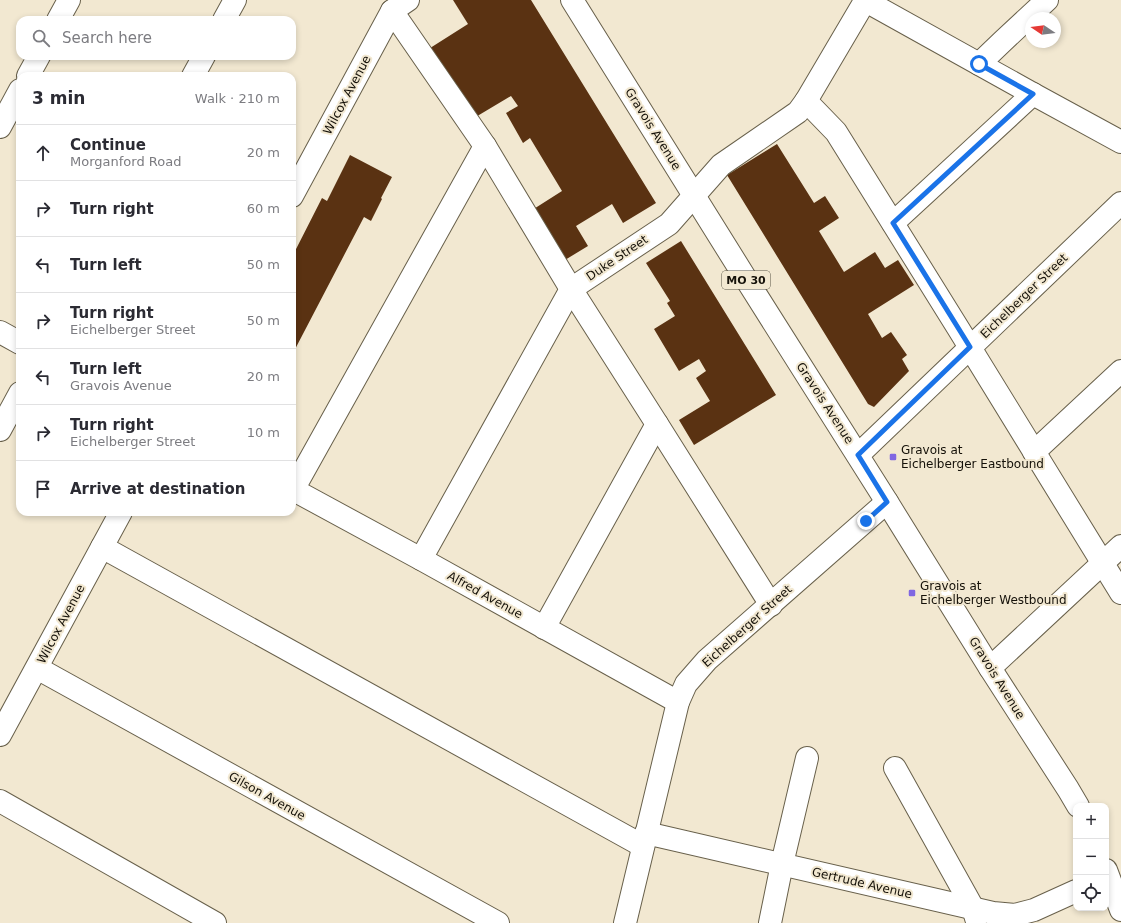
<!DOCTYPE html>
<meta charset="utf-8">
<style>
body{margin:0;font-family:"DejaVu Sans",sans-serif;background:#f2f2f3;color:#2b2b33}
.controls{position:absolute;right:12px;bottom:12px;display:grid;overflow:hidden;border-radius:8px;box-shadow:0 2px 6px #0003}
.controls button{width:36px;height:36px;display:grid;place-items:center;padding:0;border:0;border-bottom:1px solid #e1e1e2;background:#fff;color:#2b2b33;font:20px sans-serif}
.compass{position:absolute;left:1025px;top:12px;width:36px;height:36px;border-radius:50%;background:#fff;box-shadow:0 2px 6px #0003;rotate:283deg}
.stop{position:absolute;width:12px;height:12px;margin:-9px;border:3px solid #1a73e8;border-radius:50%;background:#fff}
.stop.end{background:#1a73e8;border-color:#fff;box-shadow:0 1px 4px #0008}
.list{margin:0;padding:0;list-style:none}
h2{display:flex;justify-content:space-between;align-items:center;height:52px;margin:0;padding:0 16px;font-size:17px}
h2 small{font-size:13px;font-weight:400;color:#7c7c81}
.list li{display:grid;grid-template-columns:26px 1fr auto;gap:12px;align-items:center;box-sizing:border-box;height:56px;padding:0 16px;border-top:1px solid #e1e1e2}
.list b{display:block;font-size:15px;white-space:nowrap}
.list p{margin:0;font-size:13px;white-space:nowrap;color:#7c7c81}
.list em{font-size:13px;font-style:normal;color:#7c7c81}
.icon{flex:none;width:22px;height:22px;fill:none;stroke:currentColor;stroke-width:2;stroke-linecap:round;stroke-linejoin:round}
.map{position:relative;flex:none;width:1121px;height:923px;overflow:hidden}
.search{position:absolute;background:#fff;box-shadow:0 2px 6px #0003;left:16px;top:16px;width:280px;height:44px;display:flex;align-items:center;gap:10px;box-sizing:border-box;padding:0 14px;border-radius:12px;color:#7c7c81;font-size:15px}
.panel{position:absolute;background:#fff;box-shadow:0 2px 6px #0003;left:16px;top:72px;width:280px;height:444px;border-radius:12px}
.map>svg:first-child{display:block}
</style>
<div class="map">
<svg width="1121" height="923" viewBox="0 0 1121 923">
<rect width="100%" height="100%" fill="#f2e8d1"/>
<g fill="#5a3212">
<polygon points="453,0 531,0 656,203 623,223 612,204 576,226 588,246 560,263 529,212 562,191 530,138 523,143 506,113 518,106 511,96 474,118 427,50 468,24"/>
<polygon points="777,144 814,203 825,196 839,218 819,231 844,272 875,252 885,268 898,260 914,285 868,314 882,338 891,332 907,355 902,359 909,371 874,407 868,404 727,175"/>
<polygon points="350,155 392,177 381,198 382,199 371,221 364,217 292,355 292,257 322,198 327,201"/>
<polygon points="681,241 776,395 694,445 679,420 710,401 696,378 706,371 699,359 679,371 654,329 675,316 667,303 670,301 646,263"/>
</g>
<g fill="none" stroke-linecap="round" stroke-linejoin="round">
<g stroke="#68604b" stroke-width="24">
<g id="minor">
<polyline points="392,11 485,146 571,289 657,424 771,605"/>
<polyline points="58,20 69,0"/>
<polyline points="224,20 235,0"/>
<polyline points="979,64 1003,41 1047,0"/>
<polyline points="28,76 39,56"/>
<polyline points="193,76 204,56"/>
<polyline points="806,101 836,132 958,328 1121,593"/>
<polyline points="0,127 20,90"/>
<polyline points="292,196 392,11 408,0"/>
<polyline points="893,223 1033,94"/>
<polyline points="0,332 20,343"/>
<polyline points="0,430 20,393"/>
<polyline points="1034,452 1121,371"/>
<polyline points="858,455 1121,203"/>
<polyline points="292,489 421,559 678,702"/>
<polyline points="293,490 485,146"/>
<polyline points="102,547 643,846"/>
<polyline points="421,559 571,289 669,224 721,165 798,112 806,101 865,1"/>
<polyline points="544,628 657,424"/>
<polyline points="37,668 498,923"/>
<polyline points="990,668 1121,546"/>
<polyline points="0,735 121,512"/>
<polyline points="895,768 973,908 976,918"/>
<polyline points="0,801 215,923"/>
<polyline points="646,833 993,913 1015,915 1034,910 1076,891"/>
<polyline points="625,923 678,702 686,684 707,660 887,502"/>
<polyline points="770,923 782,864 807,758"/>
</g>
</g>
<g stroke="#68604b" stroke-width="24">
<g id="major">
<polyline points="572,0 746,279 887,502 990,668 1068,789 1078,806"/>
<polyline points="864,0 1033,94 1121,142"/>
<polyline points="1106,870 1121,910"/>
</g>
</g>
<use href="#minor" stroke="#fff" stroke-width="22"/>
<use href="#major" stroke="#fff" stroke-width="22"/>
</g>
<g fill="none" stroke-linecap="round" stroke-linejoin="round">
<polyline stroke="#1a73e8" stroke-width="5" points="866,521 887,502 858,455 970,347 893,223 1033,94 979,64"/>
</g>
<g fill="#8067e2" stroke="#f2e8d1" stroke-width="1.5">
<rect x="889" y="453" width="8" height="8" rx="2"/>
<rect x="908" y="589" width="8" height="8" rx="2"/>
</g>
<g text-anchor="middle" stroke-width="4" stroke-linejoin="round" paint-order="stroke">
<rect fill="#f2e8d1" stroke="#575245" stroke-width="1" x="722" y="271" width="48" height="18" rx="3"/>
<g font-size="11" font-weight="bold" fill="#151109">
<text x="746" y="284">MO 30</text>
</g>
<g font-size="12" fill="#151109" stroke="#f2e8d1">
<text transform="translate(347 95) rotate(-62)" y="4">Wilcox Avenue</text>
<text transform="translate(653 129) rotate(58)" y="4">Gravois Avenue</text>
<text transform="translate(617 258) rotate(-34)" y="4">Duke Street</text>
<text transform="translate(1024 296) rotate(-44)" y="4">Eichelberger Street</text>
<text transform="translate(825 403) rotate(57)" y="4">Gravois Avenue</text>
<text transform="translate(485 595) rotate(29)" y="4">Alfred Avenue</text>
<text transform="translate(61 624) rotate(-62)" y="4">Wilcox Avenue</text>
<text transform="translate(747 626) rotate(-42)" y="4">Eichelberger Street</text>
<text transform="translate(997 678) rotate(58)" y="4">Gravois Avenue</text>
<text transform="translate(267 796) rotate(29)" y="4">Gilson Avenue</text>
<text transform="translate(862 883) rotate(13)" y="4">Gertrude Avenue</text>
</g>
<g font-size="12" fill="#151109" stroke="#f2e8d1" text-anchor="start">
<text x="901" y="454">Gravois at<tspan x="901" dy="14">Eichelberger Eastbound</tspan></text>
<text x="920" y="590">Gravois at<tspan x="920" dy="14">Eichelberger Westbound</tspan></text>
</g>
</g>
</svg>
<div class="controls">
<button>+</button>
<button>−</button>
<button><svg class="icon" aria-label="locate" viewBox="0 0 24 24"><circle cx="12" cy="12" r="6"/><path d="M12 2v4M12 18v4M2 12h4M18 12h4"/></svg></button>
</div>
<svg class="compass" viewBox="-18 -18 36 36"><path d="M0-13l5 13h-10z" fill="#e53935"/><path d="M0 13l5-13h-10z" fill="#7c7c81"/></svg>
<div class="stop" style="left:979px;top:64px"></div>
<div class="stop end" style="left:866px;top:521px"></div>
<div class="search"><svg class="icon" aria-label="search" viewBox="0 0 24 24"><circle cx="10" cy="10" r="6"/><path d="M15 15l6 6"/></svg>Search here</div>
<section class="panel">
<h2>3 min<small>Walk · 210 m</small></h2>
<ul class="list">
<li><svg class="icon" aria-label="ahead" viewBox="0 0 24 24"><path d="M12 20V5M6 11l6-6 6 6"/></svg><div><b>Continue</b><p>Morganford Road</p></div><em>20 m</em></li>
<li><svg class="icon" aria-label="right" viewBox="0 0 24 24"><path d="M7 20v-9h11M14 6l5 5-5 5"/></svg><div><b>Turn right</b></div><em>60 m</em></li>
<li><svg class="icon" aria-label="left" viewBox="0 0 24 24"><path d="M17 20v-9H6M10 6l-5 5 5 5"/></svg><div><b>Turn left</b></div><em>50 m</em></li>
<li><svg class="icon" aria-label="right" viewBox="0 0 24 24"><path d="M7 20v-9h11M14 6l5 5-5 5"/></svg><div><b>Turn right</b><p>Eichelberger Street</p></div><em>50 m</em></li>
<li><svg class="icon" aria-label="left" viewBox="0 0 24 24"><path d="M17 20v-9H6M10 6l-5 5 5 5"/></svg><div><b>Turn left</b><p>Gravois Avenue</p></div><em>20 m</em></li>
<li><svg class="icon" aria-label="right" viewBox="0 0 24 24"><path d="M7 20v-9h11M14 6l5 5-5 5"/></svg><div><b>Turn right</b><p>Eichelberger Street</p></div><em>10 m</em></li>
<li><svg class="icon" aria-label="arrive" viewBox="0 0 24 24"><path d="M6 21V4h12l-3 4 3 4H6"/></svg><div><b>Arrive at destination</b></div></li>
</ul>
</section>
</div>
